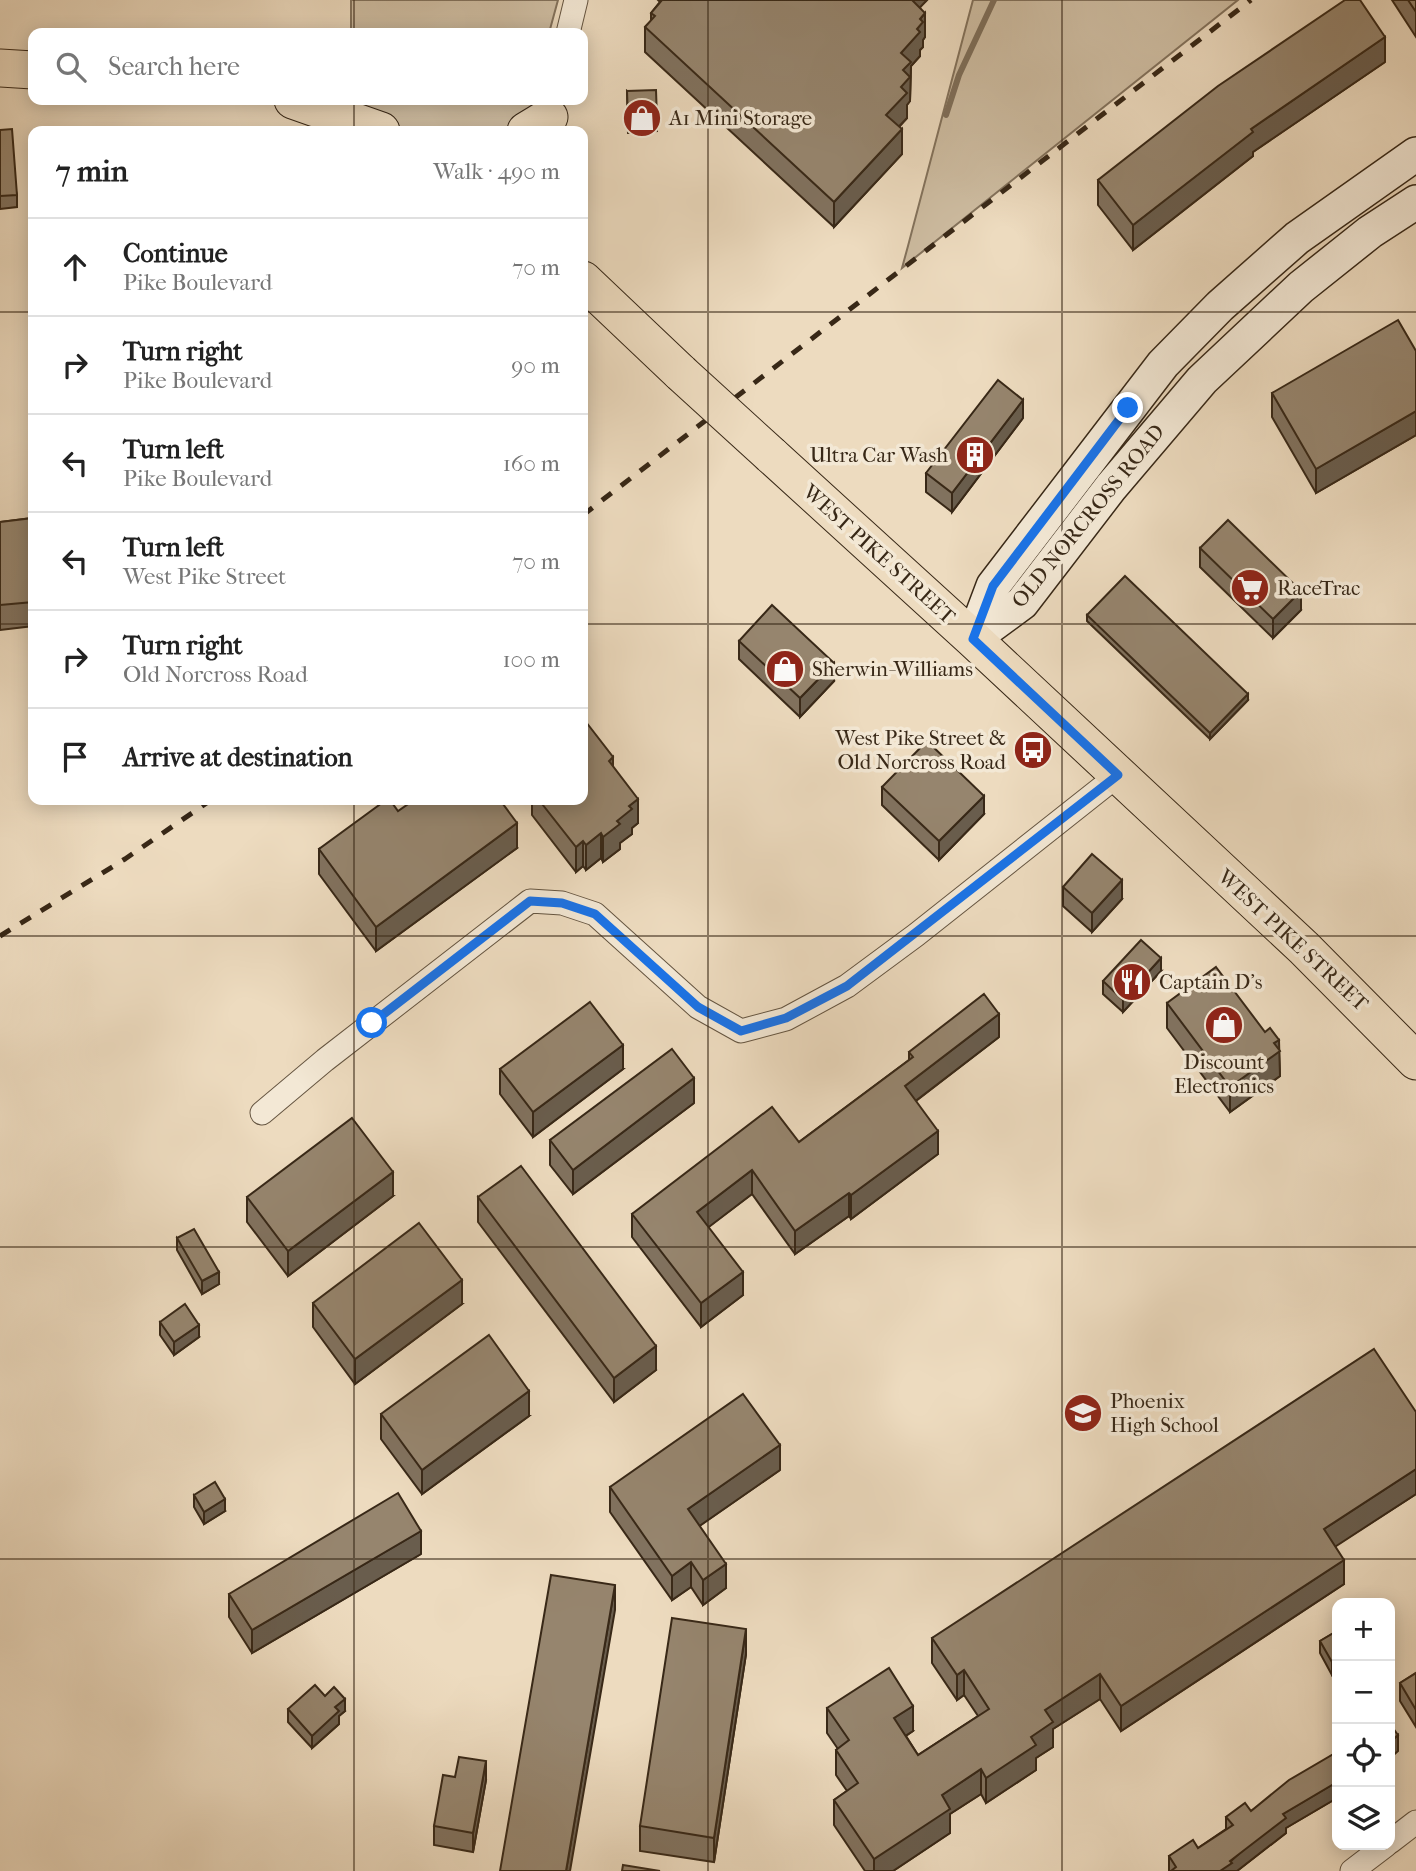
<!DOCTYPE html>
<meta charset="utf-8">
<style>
body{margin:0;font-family:"IM FELL French Canon",serif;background:#f2f2f2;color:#222}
.controls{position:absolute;right:21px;bottom:21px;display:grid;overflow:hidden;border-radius:14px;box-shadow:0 4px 18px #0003}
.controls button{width:63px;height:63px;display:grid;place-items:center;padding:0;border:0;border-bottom:2px solid #e0e0e0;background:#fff;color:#222;font:35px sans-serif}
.stop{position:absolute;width:21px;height:21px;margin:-16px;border:5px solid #1a73e8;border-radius:50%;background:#fff}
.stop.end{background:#1a73e8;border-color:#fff;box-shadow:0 2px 7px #0008}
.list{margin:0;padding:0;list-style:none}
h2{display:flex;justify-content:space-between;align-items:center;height:91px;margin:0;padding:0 28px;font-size:30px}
h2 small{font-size:23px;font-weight:400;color:#767676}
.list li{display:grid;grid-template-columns:46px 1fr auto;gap:21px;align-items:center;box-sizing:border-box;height:98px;padding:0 28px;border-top:2px solid #e0e0e0}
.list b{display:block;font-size:26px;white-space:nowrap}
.list p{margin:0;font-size:23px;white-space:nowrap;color:#767676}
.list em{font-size:23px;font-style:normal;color:#767676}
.icon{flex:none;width:38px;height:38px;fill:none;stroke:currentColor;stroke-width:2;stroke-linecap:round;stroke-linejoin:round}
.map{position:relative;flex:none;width:1416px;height:1871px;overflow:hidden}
.search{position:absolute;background:#fff;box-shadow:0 4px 18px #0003;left:28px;top:28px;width:560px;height:77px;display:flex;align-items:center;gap:18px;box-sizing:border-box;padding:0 24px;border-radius:14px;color:#767676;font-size:26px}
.panel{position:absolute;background:#fff;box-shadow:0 4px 18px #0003;left:28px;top:126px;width:560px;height:679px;border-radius:14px}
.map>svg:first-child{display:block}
</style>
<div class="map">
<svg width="1416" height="1871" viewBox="0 0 1416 1871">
<rect width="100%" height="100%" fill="#eddbbf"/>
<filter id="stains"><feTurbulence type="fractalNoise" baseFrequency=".00286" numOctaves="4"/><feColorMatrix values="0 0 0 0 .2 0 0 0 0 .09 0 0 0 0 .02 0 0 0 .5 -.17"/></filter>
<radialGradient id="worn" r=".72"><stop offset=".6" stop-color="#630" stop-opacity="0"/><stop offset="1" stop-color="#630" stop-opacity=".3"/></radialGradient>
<g fill="#cebda2" stroke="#83725c" stroke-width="2">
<polygon points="351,0 558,0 549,33 351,33"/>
<polygon points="973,0 1238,0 902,268 908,246"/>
<polygon points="351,100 533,100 525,131 378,131 351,116"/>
</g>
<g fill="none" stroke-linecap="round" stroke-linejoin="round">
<polyline stroke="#7f6f5a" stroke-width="6" points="946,115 959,75 994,0"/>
<g stroke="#655541" stroke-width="25">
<g id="minor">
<polyline points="568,33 576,0"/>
<polyline points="262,1113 325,1060 530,901 562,903 595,914 698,1007 741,1031 786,1019 847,986 916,935 1118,775"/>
<polyline points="1390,1842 1416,1822"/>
<polyline points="1352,1871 1386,1845"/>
</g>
</g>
<g stroke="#382817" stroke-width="36">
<g id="secondary">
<polyline points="973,639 993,586 1163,364 1220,306 1297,238 1416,154"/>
<polyline points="973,639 1022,603 1111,487 1202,380 1301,287 1370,232 1416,202"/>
</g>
</g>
<g stroke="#382817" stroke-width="39">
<g id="primary">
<polyline points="0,68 33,70"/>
<polyline points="293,100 381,131"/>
<polyline points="526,131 549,117"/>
<polyline points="583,280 681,373"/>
<polyline points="771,455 973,639 1304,948 1416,1061"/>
</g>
</g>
<use href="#minor" stroke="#f3e8d5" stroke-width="23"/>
<use href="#secondary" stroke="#f3e8d5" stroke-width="33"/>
<use href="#primary" stroke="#eddbbf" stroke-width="37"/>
<g stroke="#382817" stroke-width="5" stroke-dasharray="12 12" stroke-linecap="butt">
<polyline points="583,515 1251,0"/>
<polyline points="0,936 125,859 211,800"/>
</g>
<g stroke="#382817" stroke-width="39" stroke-linecap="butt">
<polyline id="primary-bridge" points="681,373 771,455"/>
</g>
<use href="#primary-bridge" stroke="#eddbbf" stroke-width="37"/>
</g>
<g fill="#81725f" stroke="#382817" stroke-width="2">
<polygon points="658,0 927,0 920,7 925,37 923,40 923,47 920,50 920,56 911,66 910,101 907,105 907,118 899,127 902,154 834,227 645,52 645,27 651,21 651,13 660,2"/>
<polygon points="1392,0 1416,0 1416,37"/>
<polygon points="1385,62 1253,152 1253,156 1133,250 1098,205 1098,180"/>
<polygon points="627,91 657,119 657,131 628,133"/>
<polygon points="0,130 17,195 17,207 0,209"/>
<polygon points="1416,351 1416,435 1316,493 1272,417 1272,393"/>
<polygon points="1023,418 952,512 926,492 926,473"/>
<polygon points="33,518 33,626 0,630 0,522"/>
<polygon points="1200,548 1301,610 1273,638 1200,567"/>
<polygon points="1087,615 1248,700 1210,739 1087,621"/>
<polygon points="739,641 834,681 800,717 739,659"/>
<polygon points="613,767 638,823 632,828 632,834 620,843 620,849 603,862 601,858 586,870 583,866 576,872 532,815 532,800 583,800"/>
<polygon points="882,787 984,814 939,860 882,805"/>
<polygon points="398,811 517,848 376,951 319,874 319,849"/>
<polygon points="1063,887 1122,899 1092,932 1063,906"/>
<polygon points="1161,971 1123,1012 1103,994 1103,981"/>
<polygon points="1167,1003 1279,1050 1280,1076 1230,1112 1167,1028"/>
<polygon points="999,1037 916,1101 938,1154 851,1219 849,1216 795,1254 752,1194 708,1227 743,1295 701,1327 632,1237 632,1214 799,1142 909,1060 909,1052"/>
<polygon points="500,1069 623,1069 533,1137 500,1094"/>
<polygon points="694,1103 573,1194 550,1165 550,1140"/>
<polygon points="393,1196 288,1276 247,1222 247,1197"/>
<polygon points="478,1197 656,1370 614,1402 478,1222"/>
<polygon points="177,1238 219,1284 202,1294 177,1250"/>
<polygon points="313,1303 462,1304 355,1384 313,1327"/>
<polygon points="160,1322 199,1337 174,1355 160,1335"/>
<polygon points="381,1414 529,1416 422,1494 381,1439"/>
<polygon points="780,1470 699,1526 726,1588 703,1605 691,1587 672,1600 610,1512 610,1487"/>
<polygon points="1416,1494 1335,1546 1344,1584 1121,1731 1100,1699 1053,1729 1053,1747 1036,1758 1036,1770 986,1803 981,1794 950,1814 950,1833 893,1871 865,1871 834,1825 834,1800 847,1791 836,1775 836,1750 838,1749 827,1733 827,1708 913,1731 906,1736 918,1755 978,1716 964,1695 957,1700 932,1663 932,1638"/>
<polygon points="194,1495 225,1511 204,1524 194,1507"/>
<polygon points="421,1554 252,1653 229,1617 229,1594"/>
<polygon points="1337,1631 1337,1672 1332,1675 1320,1653 1320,1641"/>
<polygon points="746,1654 714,1862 640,1851 640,1826"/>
<polygon points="1416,1673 1416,1727 1400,1701 1400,1683"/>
<polygon points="325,1696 345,1711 339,1716 339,1724 312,1748 288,1722 288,1709"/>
<polygon points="1337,1752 1337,1798 1286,1828 1286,1833 1237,1871 1169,1871 1169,1856 1198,1848 1226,1829 1226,1817 1251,1811"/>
<polygon points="455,1777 486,1780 473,1852 434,1845 434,1826"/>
</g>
<g fill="#695d4d" stroke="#382817" stroke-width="2">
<polygon points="907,0 927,0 907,21"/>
<polygon points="925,13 925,37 923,40 923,47 920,50 920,56 911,66 910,101 907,105 907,118 886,140 886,115 901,53 917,29 920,19"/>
<polygon points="1385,37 1385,62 1253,152 1253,156 1133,250 1133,225 1251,129"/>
<polygon points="902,129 902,154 834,227 834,202"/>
<polygon points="1023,400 1023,418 952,512 952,493"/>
<polygon points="1416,411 1416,435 1316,493 1316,469"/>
<polygon points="1301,591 1301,610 1273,638 1273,619"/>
<polygon points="834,663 834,681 800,717 800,698"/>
<polygon points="1248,694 1248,700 1210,739 1210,733"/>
<polygon points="613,757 613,782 609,761"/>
<polygon points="984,796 984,814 939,860 939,841"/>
<polygon points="638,799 638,823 632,828 632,834 620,843 620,849 603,862 603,837 629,806"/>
<polygon points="517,823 517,848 376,951 376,927"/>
<polygon points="601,833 601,858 586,870 586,845"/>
<polygon points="583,841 583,866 576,872 576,847"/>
<polygon points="1122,880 1122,899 1092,932 1092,913"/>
<polygon points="1161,958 1161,971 1123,1012 1123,1000"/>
<polygon points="999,1014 999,1037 905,1109 905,1086"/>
<polygon points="1279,1040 1280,1076 1230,1112 1230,1087 1274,1043"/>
<polygon points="623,1045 623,1069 533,1137 533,1112"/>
<polygon points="694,1078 694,1103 573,1194 573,1170"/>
<polygon points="938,1131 938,1154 851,1219 851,1195"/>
<polygon points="752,1170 752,1194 697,1236 697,1212"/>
<polygon points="393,1172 393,1196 288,1276 288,1251"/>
<polygon points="849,1193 849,1216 795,1254 795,1231"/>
<polygon points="219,1272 219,1284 202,1294 202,1281"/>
<polygon points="743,1272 743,1295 701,1327 701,1303"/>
<polygon points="462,1280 462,1304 355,1384 355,1359"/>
<polygon points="199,1325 199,1337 174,1355 174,1342"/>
<polygon points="656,1346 656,1370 614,1402 614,1378"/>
<polygon points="529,1391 529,1416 422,1494 422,1470"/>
<polygon points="780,1445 780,1470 688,1534 688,1509"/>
<polygon points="1416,1469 1416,1494 1324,1554 1324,1529"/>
<polygon points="225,1499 225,1511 204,1524 204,1512"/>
<polygon points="421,1531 421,1554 252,1653 252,1630"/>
<polygon points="1344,1560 1344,1584 1121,1731 1121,1706"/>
<polygon points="691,1562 691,1587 672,1600 672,1576"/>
<polygon points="726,1564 726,1588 703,1605 703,1580"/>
<polygon points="615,1585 615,1610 570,1871 566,1871"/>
<polygon points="746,1629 746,1654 714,1862 714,1838"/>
<polygon points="1337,1659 1337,1672 1332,1675 1332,1662"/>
<polygon points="964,1670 964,1695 957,1700 957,1675"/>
<polygon points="1100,1674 1100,1699 1053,1729 1053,1747 1036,1758 1036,1770 986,1803 986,1778 1031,1737 1045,1710"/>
<polygon points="345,1699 345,1711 339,1716 339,1724 312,1748 312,1736 335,1707"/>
<polygon points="913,1706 913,1731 894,1743 894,1718"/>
<polygon points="1398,1735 1398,1751 1390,1758 1390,1742"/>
<polygon points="486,1761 486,1780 473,1852 473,1833"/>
<polygon points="981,1769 981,1794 950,1814 950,1833 893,1871 874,1871 874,1859 942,1795"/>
<polygon points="1337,1782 1337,1798 1286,1828 1286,1833 1237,1871 1220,1871 1283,1814"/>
</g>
<g fill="#96856e" stroke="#382817" stroke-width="2">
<polygon points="662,0 912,0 925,13 920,19 923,22 917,29 920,32 901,53 911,62 903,70 910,77 901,87 907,93 886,115 902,129 834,202 645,27 655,16 651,13"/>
<polygon points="1345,0 1360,0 1385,37 1251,129 1253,132 1133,225 1098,180 1218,86"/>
<polygon points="1408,0 1416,0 1416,12"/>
<polygon points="656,90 657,119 628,120 627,91"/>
<polygon points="12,129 17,195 0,196 0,130"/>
<polygon points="1398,320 1416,351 1416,411 1316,469 1272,393"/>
<polygon points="998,380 1023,400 952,493 926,473"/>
<polygon points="33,518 33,602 0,605 0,522"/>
<polygon points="1228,520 1301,591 1273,619 1200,548"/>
<polygon points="1125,576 1248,694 1210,733 1087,615"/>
<polygon points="772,605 834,663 800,698 739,641"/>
<polygon points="586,722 613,757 609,761 638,799 629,806 632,809 617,821 620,824 603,837 601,833 586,845 583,841 576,847 539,800 583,800 583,724"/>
<polygon points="927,741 984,796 939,841 882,787"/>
<polygon points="386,800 390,800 398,811 414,800 500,800 517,823 376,927 319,849"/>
<polygon points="1092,854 1122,880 1092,913 1063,887"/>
<polygon points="1141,940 1161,958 1123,1000 1103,981"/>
<polygon points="1216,967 1265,1032 1270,1028 1279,1040 1274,1043 1280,1051 1230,1087 1167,1003"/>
<polygon points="984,994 999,1014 905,1086 938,1131 851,1195 849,1193 795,1231 752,1170 697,1212 743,1272 701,1303 632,1214 772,1107 799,1142 913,1057 909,1052"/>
<polygon points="590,1002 623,1045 533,1112 500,1069"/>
<polygon points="672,1049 694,1078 573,1170 550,1140"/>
<polygon points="352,1118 393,1172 288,1251 247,1197"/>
<polygon points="521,1166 656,1346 614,1378 478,1197"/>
<polygon points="419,1223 462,1280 355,1359 313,1303"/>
<polygon points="194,1229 219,1272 202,1281 177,1238"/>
<polygon points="185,1304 199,1325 174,1342 160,1322"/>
<polygon points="489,1335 529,1391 422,1470 381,1414"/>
<polygon points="1374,1349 1416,1412 1416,1469 1324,1529 1344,1560 1121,1706 1100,1674 1045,1710 1053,1722 1031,1737 1036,1745 986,1778 981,1769 942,1795 950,1809 874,1859 834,1800 858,1783 836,1750 849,1740 827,1708 889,1668 913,1706 894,1718 918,1755 989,1709 964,1670 957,1675 932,1638"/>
<polygon points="743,1394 780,1445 688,1509 726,1564 703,1580 691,1562 672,1576 610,1487"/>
<polygon points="215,1482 225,1499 204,1512 194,1495"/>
<polygon points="398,1493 421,1531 252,1630 229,1594"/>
<polygon points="551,1575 615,1585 566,1871 500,1871"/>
<polygon points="672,1618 746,1629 714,1838 640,1826"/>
<polygon points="1337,1631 1337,1659 1332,1662 1320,1641"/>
<polygon points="1416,1673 1416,1710 1400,1683"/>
<polygon points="315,1685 325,1696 334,1687 345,1699 335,1707 339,1711 312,1736 288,1709"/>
<polygon points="1390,1724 1398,1735 1390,1742"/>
<polygon points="1337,1752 1337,1782 1283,1814 1286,1818 1230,1861 1232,1863 1220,1871 1171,1871 1176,1867 1169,1856 1193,1840 1198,1848 1233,1825 1226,1817 1245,1803 1251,1811 1289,1780"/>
<polygon points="459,1757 486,1761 473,1833 434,1826 443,1775 455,1777"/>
<polygon points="623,1865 660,1871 622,1871"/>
</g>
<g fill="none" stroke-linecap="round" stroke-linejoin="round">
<polyline stroke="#1a73e8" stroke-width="9" points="372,1023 530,901 562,903 595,914 698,1007 741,1031 786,1018 847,986 1118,775 973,639 993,586 1128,408"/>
</g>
<path fill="none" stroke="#382817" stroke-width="2" stroke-opacity="0.55" d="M354,0V33M708,0V1871M1062,0V1871M354,100V131M0,312H33M583,312H1416M0,624H33M583,624H1416M354,800V1871M0,936H1416M0,1247H1416M0,1559H1416"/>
<defs>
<g id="shop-disc" transform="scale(2.0125)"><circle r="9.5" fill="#8f2418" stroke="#f3e8d5"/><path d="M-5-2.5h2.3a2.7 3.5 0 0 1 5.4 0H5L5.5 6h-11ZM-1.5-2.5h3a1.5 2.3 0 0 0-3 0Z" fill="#fff"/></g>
<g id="building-disc" transform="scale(2.0125)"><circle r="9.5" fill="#8f2418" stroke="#f3e8d5"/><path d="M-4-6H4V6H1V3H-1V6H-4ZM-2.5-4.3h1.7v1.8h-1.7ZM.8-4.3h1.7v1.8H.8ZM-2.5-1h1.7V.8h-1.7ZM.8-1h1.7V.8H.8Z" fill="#fff"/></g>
<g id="supermarket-disc" transform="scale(2.0125)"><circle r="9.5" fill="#8f2418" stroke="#f3e8d5"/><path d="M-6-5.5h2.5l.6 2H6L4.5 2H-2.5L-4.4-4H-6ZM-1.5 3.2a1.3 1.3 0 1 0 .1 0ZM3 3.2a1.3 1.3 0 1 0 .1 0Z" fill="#fff"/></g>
<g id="bus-disc" transform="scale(2.0125)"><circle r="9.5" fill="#8f2418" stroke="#f3e8d5"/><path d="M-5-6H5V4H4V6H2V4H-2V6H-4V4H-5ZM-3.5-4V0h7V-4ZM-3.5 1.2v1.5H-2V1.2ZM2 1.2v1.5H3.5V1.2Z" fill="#fff"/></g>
<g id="restaurant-disc" transform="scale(2.0125)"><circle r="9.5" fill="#8f2418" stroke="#f3e8d5"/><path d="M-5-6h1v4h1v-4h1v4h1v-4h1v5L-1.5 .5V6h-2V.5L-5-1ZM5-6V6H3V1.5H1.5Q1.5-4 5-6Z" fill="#fff"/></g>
<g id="school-disc" transform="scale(2.0125)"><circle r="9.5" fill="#8f2418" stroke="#f3e8d5"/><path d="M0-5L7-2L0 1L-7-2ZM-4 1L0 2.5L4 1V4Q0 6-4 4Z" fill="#fff"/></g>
</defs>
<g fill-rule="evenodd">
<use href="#shop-disc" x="642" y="118"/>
<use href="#building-disc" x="975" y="455"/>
<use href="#supermarket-disc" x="1250" y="588"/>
<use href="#shop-disc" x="785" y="669"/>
<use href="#bus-disc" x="1033" y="750"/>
<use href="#restaurant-disc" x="1132" y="982"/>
<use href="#shop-disc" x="1224" y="1025"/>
<use href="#school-disc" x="1083" y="1413"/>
</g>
<g text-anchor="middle" stroke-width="7" stroke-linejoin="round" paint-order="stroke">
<g font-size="21" fill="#382817" stroke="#f3e8d5" text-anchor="start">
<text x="669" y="125">A1 Mini Storage</text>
<text x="948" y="462" text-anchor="end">Ultra Car Wash</text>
<text x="1277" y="595">RaceTrac</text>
<text x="812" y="676">Sherwin-Williams</text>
<text x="1006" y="745" text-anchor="end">West Pike Street &amp;<tspan x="1006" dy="24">Old Norcross Road</tspan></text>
<text x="1159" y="989">Captain D's</text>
<text x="1224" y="1069" text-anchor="middle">Discount<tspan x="1224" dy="24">Electronics</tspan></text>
<text x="1110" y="1408">Phoenix<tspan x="1110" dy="24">High School</tspan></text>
</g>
<g font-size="21" fill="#382817" stroke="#f3e8d5">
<text transform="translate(1088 516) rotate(-51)" y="7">OLD NORCROSS ROAD</text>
<text transform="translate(879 554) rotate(42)" y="7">WEST PIKE STREET</text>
<text transform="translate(1293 940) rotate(43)" y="7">WEST PIKE STREET</text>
</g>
</g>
<rect width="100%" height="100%" filter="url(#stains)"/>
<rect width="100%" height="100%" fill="url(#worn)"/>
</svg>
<div class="controls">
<button>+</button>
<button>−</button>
<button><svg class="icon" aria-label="locate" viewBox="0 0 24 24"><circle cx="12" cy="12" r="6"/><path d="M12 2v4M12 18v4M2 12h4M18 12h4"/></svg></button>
<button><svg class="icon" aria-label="layers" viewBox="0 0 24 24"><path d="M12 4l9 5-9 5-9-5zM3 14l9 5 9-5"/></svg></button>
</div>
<div class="stop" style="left:372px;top:1023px"></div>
<div class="stop end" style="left:1128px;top:408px"></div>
<div class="search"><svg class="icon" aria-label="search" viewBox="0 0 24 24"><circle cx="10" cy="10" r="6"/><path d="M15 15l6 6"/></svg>Search here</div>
<section class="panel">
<h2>7 min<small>Walk · 490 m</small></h2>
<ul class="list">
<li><svg class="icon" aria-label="ahead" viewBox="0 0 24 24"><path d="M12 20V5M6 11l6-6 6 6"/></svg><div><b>Continue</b><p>Pike Boulevard</p></div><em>70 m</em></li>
<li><svg class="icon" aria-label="right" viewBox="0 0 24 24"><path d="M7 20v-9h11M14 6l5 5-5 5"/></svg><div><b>Turn right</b><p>Pike Boulevard</p></div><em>90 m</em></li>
<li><svg class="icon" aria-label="left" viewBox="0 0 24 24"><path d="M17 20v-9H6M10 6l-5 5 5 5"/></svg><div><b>Turn left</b><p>Pike Boulevard</p></div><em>160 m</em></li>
<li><svg class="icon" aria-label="left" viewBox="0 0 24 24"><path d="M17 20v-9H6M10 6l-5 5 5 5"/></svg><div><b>Turn left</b><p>West Pike Street</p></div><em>70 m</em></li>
<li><svg class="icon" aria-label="right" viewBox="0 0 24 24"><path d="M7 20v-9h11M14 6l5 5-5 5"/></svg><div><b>Turn right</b><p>Old Norcross Road</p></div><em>100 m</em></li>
<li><svg class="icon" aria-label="arrive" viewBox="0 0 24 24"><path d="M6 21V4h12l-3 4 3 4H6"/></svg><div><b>Arrive at destination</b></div></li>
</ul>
</section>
</div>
